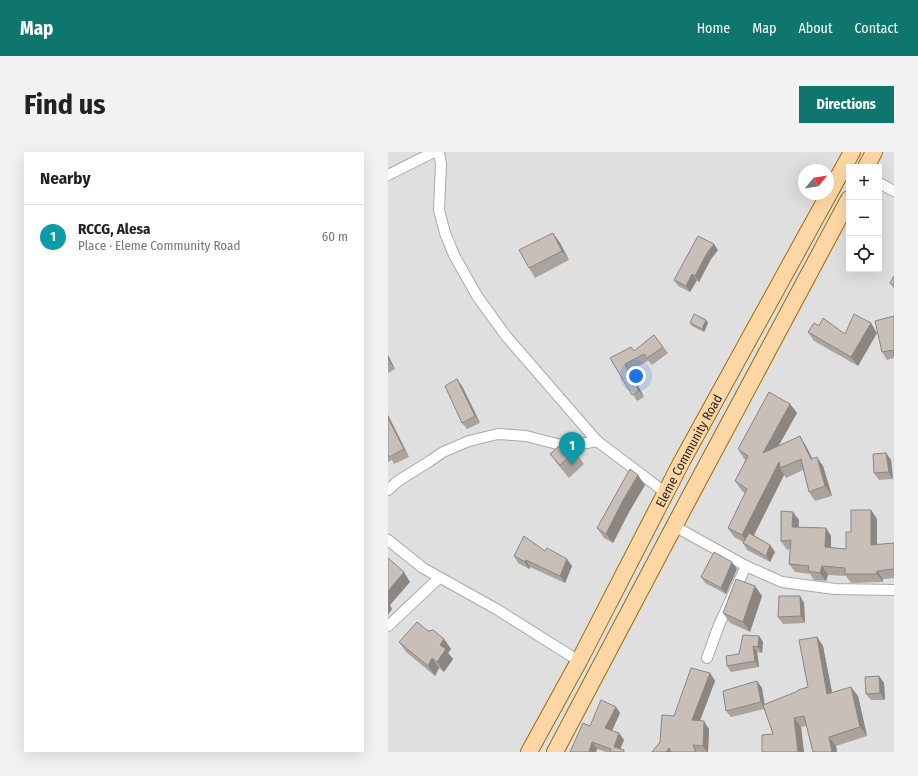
<!DOCTYPE html>
<meta charset="utf-8">
<style>
body{margin:0;font-family:"Fira Sans Condensed",sans-serif;background:#f2f2f2;color:#222}
.controls{position:absolute;right:12px;top:12px;display:grid;overflow:hidden;border-radius:0px;box-shadow:0 4px 16px #0002}
.controls button{width:36px;height:36px;display:grid;place-items:center;padding:0;border:0;border-bottom:1px solid #e0e0e0;background:#fff;color:#222;font:20px sans-serif}
.compass{position:absolute;left:410px;top:12px;width:36px;height:36px;border-radius:50%;background:#fff;box-shadow:0 4px 16px #0002;rotate:60deg}
.you{position:absolute;left:248px;top:224px;width:14px;height:14px;margin:-10px;border:3px solid #fff;border-radius:50%;background:#1a73e8;box-shadow:0 0 0 6px #1a73e833}
.badge{display:grid;place-items:center;width:26px;height:26px;border-radius:50%;background:#0f766e;color:#fff;font-size:13px;font-weight:700}
.pin{position:absolute;translate:-50% -33px;filter:drop-shadow(0 1px 2px #0008)}
.pin::after{content:'';position:absolute;top:21px;width:14px;height:12px;background:inherit;clip-path:polygon(0 0,100% 0,50% 100%)}
.list{margin:0;padding:0;list-style:none}
h2{display:flex;justify-content:space-between;align-items:center;height:52px;margin:0;padding:0 16px;font-size:17px}
h2 small{font-size:13px;font-weight:400;color:#767676}
.list li{display:grid;grid-template-columns:26px 1fr auto;gap:12px;align-items:center;box-sizing:border-box;height:64px;padding:0 16px;border-top:1px solid #e0e0e0}
.list b{display:block;font-size:15px;white-space:nowrap}
.list p{margin:0;font-size:13px;white-space:nowrap;color:#767676}
.list em{font-size:13px;font-style:normal;color:#767676}
.icon{flex:none;width:22px;height:22px;fill:none;stroke:currentColor;stroke-width:2;stroke-linecap:round;stroke-linejoin:round}
.map{position:relative;flex:none;width:506px;height:600px;overflow:hidden;border-radius:0px}
header{display:flex;align-items:center;gap:24px;box-sizing:border-box;height:56px;padding:0 20px;background:#0f766e;color:#fff}
header strong{font-size:19px}
nav{display:flex;gap:22px;margin-inline-start:auto;font-size:14px}
.intro{display:flex;align-items:center;justify-content:space-between;box-sizing:border-box;height:96px;padding:0 24px}
h1{margin:0;font-size:28px}
.button{padding:10px 18px;border-radius:0px;background:#0f766e;color:#fff;font-size:14px;font-weight:700}
main{display:flex;gap:24px;padding:0 24px}
aside{flex:1;background:#fff;border-radius:0px;box-shadow:0 4px 16px #0002}
.map>svg:first-child{display:block}
</style>
<header>
<strong>Map</strong>
<nav><a>Home</a><a>Map</a><a>About</a><a>Contact</a></nav>
</header>
<div class="intro"><h1>Find us</h1><a class="button">Directions</a></div>
<main>
<aside>
<h2>Nearby<small></small></h2>
<ul class="list">
<li><span class="badge" style="background:#0f9aa8">1</span><div><b>RCCG, Alesa</b><p>Place · Eleme Community Road</p></div><em>60 m</em></li>
</ul>
</aside>
<div class="map">
<svg width="506" height="600" viewBox="0 0 506 600">
<rect width="100%" height="100%" fill="#f2efe9"/>
<path fill="#e0dfdf" fill-rule="evenodd" d="M0,0H506V600H0ZM461,15H491V117H461ZM416,18H440V42H416Z"/>
<g fill="none" stroke-linecap="round" stroke-linejoin="round">
<g stroke="#a9a9a9" stroke-width="12">
<g id="minor">
<polyline points="51,0 53,12 51,58 57,81 66,103 89,144 118,184 209,289 278,341"/>
<polyline points="0,23 46,0"/>
<polyline points="491,31 506,39"/>
<polyline points="0,338 10,329 42,309 55,300 81,289 110,282 138,284 173,293 188,293 209,289"/>
<polyline points="286,374 358,414 394,430 447,437 506,438"/>
<polyline points="0,388 35,416 110,458 191,509"/>
<polyline points="0,474 51,426"/>
<polyline points="319,506 331,473 358,414"/>
</g>
</g>
<g stroke="#a06b00" stroke-width="18">
<g id="primary">
<polyline points="478,15 486,0"/>
<path id="s1" d="M141,600L191,509L294,309L464,0"/>
<path d="M167,600C264,415 362,231 461,47"/>
</g>
</g>
<use href="#minor" stroke="#fff" stroke-width="10"/>
<use href="#primary" stroke="#fcd6a4" stroke-width="16"/>
</g>
<g fill="#aba49e">
<polygon points="165,81 172,91 181,108 147,126 141,116"/>
<polygon points="330,98 323,107 311,130 309,128 302,140 290,134 286,128"/>
<polygon points="506,124 506,137 502,131"/>
<polygon points="506,164 506,206 499,208 494,200"/>
<polygon points="318,168 320,171 316,180 304,174 302,171"/>
<polygon points="431,174 457,182 489,181 470,214 426,189 420,180"/>
<polygon points="266,183 280,201 264,213 260,209 242,219 256,245 249,249 222,206 246,199"/>
<polygon points="0,203 7,217 0,221"/>
<polygon points="74,234 92,271 79,277 74,271"/>
<polygon points="402,252 409,261 390,294 418,294 424,306 435,314 444,344 427,349 421,340 415,318 398,326 396,323 366,383 382,393 387,400 382,410 359,398 355,391 355,390 346,385 340,376 357,341 354,339 347,329 358,308 356,307 350,297"/>
<polygon points="0,263 21,305 6,312 4,308 0,310"/>
<polygon points="187,299 196,312 181,326 171,314 162,302"/>
<polygon points="498,301 503,308 505,327 491,328 486,321"/>
<polygon points="257,333 241,360 225,391 216,386 209,376"/>
<polygon points="483,358 489,367 489,393 506,391 506,426 495,427 495,430 463,431 458,424 440,423 438,429 426,428 422,422 407,420 401,412 402,397 399,398 393,389 411,368 411,375 438,376 443,384 443,396 458,397 463,380"/>
<polygon points="157,399 184,414 177,431 142,415 141,417 130,411 126,404"/>
<polygon points="349,417 338,442 317,431 313,425"/>
<polygon points="374,444 362,480 342,471 335,461"/>
<polygon points="412,444 416,451 417,471 395,472 390,465"/>
<polygon points="40,479 56,487 63,497 60,501 65,507 56,520 51,516 47,524 18,500 11,490"/>
<polygon points="371,484 375,490 374,501 369,500 371,515 343,520 339,514 351,502"/>
<polygon points="429,485 435,494 444,540 470,544 479,584 448,594 449,600 425,600 419,574 413,575 416,600 374,600 385,582 376,557 343,565 338,559 369,529 374,536 377,553 420,535"/>
<polygon points="322,521 327,529 312,569 321,577 320,600 264,600 272,590 286,564"/>
<polygon points="491,524 496,531 497,548 483,548 478,542"/>
<polygon points="228,555 232,561 224,579 231,581 236,588 232,597 236,598 237,600 218,600 209,597 208,600 182,600 202,574"/>
</g>
<g fill="#8b8681">
<polygon points="165,81 172,91 181,108 174,99"/>
<polygon points="326,92 330,98 323,107 311,130 307,124 319,101"/>
<polygon points="304,122 309,128 302,140 298,134"/>
<polygon points="318,168 320,171 316,180 314,177"/>
<polygon points="483,171 489,181 470,214 463,205"/>
<polygon points="0,203 7,217 3,211 0,206"/>
<polygon points="237,212 242,219 256,245 251,239"/>
<polygon points="69,227 74,234 92,271 87,264"/>
<polygon points="402,252 409,261 381,311 375,301"/>
<polygon points="0,263 21,305 16,297 0,266"/>
<polygon points="412,284 418,294 429,316 423,307"/>
<polygon points="498,301 503,308 505,327 501,320"/>
<polygon points="429,305 435,314 444,344 437,334"/>
<polygon points="391,310 392,316 396,323 361,393 354,383"/>
<polygon points="250,323 257,333 241,360 225,391 218,382 234,350"/>
<polygon points="483,358 489,367 489,401 483,393"/>
<polygon points="405,360 411,368 410,384 404,375"/>
<polygon points="438,376 443,384 443,404 437,395"/>
<polygon points="382,393 387,400 382,410 378,404"/>
<polygon points="179,407 184,414 177,431 172,424"/>
<polygon points="138,408 142,415 141,417 137,410"/>
<polygon points="344,410 349,417 338,442 333,436"/>
<polygon points="434,414 440,423 438,429 432,421"/>
<polygon points="489,419 495,427 495,430 489,422"/>
<polygon points="16,420 22,430 2,453 4,457 0,463 0,439"/>
<polygon points="367,434 374,444 362,480 355,470"/>
<polygon points="412,444 416,451 417,471 413,464"/>
<polygon points="371,484 375,490 374,501 370,495"/>
<polygon points="429,485 435,494 446,551 439,542"/>
<polygon points="56,487 63,497 60,501 65,507 56,520 49,510 52,493"/>
<polygon points="365,494 369,500 371,515 367,509"/>
<polygon points="44,506 51,516 47,524 40,514"/>
<polygon points="322,521 327,529 309,576 304,568"/>
<polygon points="491,524 496,531 497,548 492,541"/>
<polygon points="369,529 374,536 377,557 373,550"/>
<polygon points="463,535 470,544 479,584 472,575"/>
<polygon points="228,555 232,561 222,583 217,576"/>
<polygon points="406,566 413,575 416,600 410,600"/>
<polygon points="316,569 321,577 320,600 319,600 315,594"/>
<polygon points="231,581 236,588 231,600 226,595"/>
<polygon points="441,585 448,594 449,600 444,600"/>
<polygon points="204,590 209,597 208,600 201,600"/>
<polygon points="281,596 284,600 278,600"/>
</g>
<g fill="#c7bfb8" stroke="#8b8681">
<polygon points="165,81 174,99 141,116 131,98"/>
<polygon points="310,84 326,92 319,101 307,124 304,122 298,134 286,128"/>
<polygon points="506,124 506,133 502,131"/>
<polygon points="306,162 318,168 314,177 302,171"/>
<polygon points="466,162 483,171 463,205 420,180 426,171 431,174 435,166 457,182"/>
<polygon points="506,164 506,204 505,198 494,200 487,169"/>
<polygon points="266,183 275,195 259,206 256,202 237,212 251,239 244,243 222,206 243,195 246,199"/>
<polygon points="0,206 3,211 0,212"/>
<polygon points="69,227 87,264 74,271 57,234"/>
<polygon points="381,240 402,252 375,301 412,284 423,307 429,305 437,334 421,340 413,307 392,316 391,310 354,383 340,376 359,337 347,329 360,304 350,297"/>
<polygon points="0,266 16,297 1,305 0,302"/>
<polygon points="178,288 187,299 172,313 162,302"/>
<polygon points="498,301 501,320 486,321 485,302"/>
<polygon points="242,317 250,323 234,350 218,382 209,376"/>
<polygon points="463,358 483,358 483,393 506,391 506,417 489,419 489,422 457,422 457,416 434,414 432,421 420,419 421,414 401,412 403,388 393,389 393,359 405,360 404,375 438,376 437,395 458,397 458,380 463,380"/>
<polygon points="361,381 382,393 378,404 355,391"/>
<polygon points="136,384 157,399 159,396 179,407 172,424 138,408 137,410 126,404"/>
<polygon points="326,400 344,410 333,436 313,425"/>
<polygon points="0,406 16,420 0,439"/>
<polygon points="348,427 367,434 355,470 335,461"/>
<polygon points="391,444 412,444 413,464 390,465"/>
<polygon points="29,470 40,479 45,478 56,487 52,493 58,497 49,510 44,506 40,514 11,490"/>
<polygon points="355,483 371,484 370,495 365,494 367,509 339,514 338,504 351,502"/>
<polygon points="429,485 439,542 463,535 472,575 441,585 444,600 425,600 416,564 406,566 410,600 374,600 374,583 385,582 375,553 410,539 410,538 420,535 411,488"/>
<polygon points="303,516 322,521 304,568 316,569 315,594 305,593 308,600 283,600 281,596 278,600 264,600 272,590 274,563 286,564"/>
<polygon points="491,524 492,541 478,542 477,525"/>
<polygon points="369,529 373,550 338,559 335,539"/>
<polygon points="213,548 228,555 217,576 231,581 226,595 236,598 235,600 222,600 223,597 204,590 201,600 182,600 195,571 202,574"/>
</g>
<g text-anchor="middle" stroke-width="3" stroke-linejoin="round" paint-order="stroke">
<g font-size="13" fill="#222" stroke="#fff">
<text dy="5" stroke="none"><textPath href="#s1" startOffset="341">Eleme Community Road</textPath></text>
</g>
</g>
</svg>
<div class="controls">
<button>+</button>
<button>−</button>
<button><svg class="icon" aria-label="locate" viewBox="0 0 24 24"><circle cx="12" cy="12" r="6"/><path d="M12 2v4M12 18v4M2 12h4M18 12h4"/></svg></button>
</div>
<svg class="compass" viewBox="-18 -18 36 36"><path d="M0-13l5 13h-10z" fill="#e53935"/><path d="M0 13l5-13h-10z" fill="#767676"/></svg>
<div class="you"></div>
<div class="pin badge" style="left:184px;top:313px;background:#0f9aa8">1</div>
</div>
</main>
